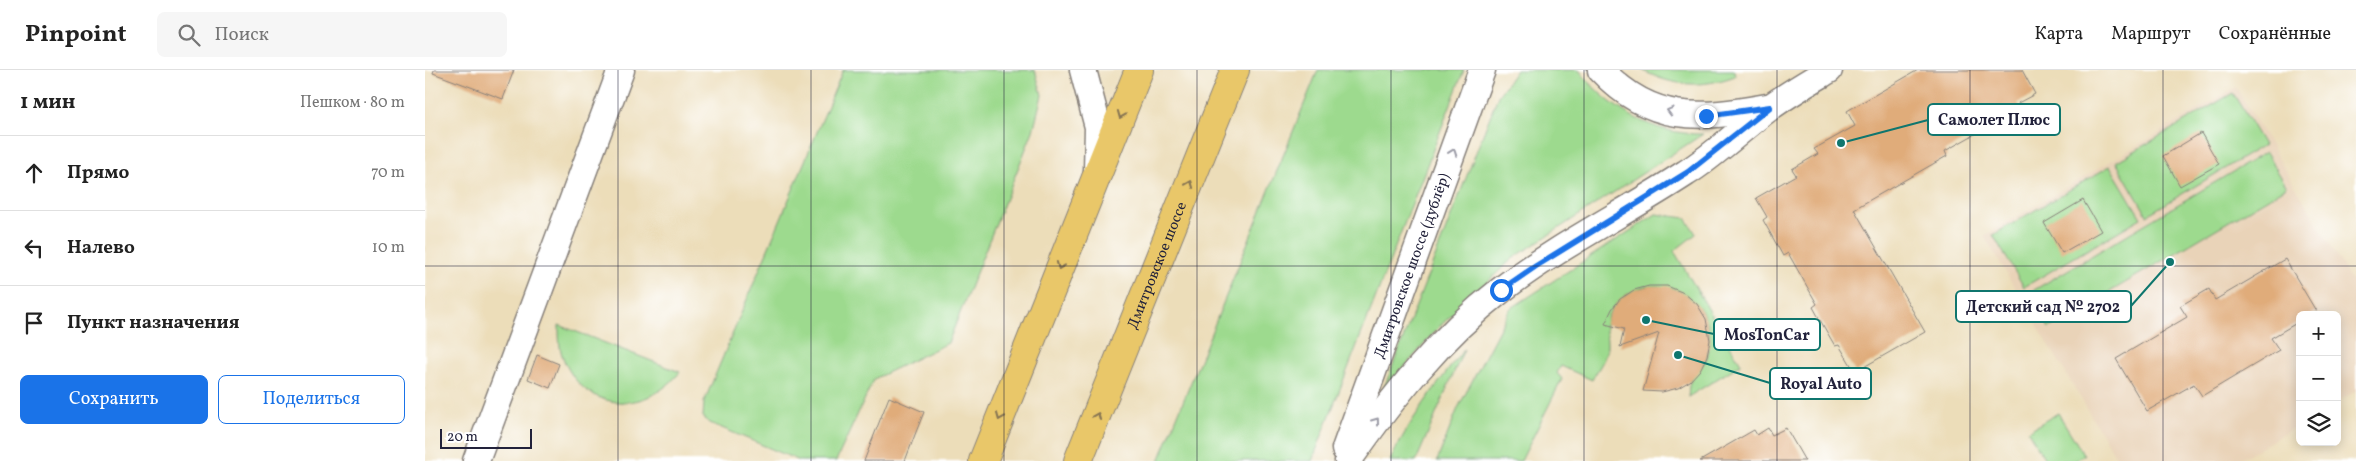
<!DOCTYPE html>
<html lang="ru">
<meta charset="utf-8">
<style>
body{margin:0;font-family:Vollkorn,serif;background:#f6f6f6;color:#222}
.controls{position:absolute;right:15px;bottom:15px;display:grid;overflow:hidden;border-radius:8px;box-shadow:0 2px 12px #0003}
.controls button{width:45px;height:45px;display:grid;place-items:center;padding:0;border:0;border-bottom:1px solid #e0e0e0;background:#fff;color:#222;font:25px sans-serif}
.scale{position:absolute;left:15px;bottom:12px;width:92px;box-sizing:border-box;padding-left:5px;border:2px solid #22223b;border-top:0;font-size:14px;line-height:18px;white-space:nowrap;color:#22223b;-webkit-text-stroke:4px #fff;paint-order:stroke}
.stop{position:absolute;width:15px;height:15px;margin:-11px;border:4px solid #1a73e8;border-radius:50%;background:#fff}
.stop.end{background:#1a73e8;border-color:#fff;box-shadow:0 1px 5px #0008}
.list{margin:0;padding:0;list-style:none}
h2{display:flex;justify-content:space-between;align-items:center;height:65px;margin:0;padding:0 20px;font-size:21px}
h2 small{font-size:16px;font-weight:400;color:#767676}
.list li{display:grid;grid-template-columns:32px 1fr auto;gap:15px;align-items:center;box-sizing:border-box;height:75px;padding:0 20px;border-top:1px solid #e0e0e0}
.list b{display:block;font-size:19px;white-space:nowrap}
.list em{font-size:16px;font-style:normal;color:#767676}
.actions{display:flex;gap:10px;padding:15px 20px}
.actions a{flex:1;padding:11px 0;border:1px solid #1a73e8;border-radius:8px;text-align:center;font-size:18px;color:#1a73e8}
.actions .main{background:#1a73e8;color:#fff}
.icon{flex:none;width:28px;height:28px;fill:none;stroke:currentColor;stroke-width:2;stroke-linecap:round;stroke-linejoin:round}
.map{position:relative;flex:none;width:1931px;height:391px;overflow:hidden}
header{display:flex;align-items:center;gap:30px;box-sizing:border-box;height:70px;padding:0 25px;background:#fff;border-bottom:1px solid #e0e0e0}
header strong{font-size:24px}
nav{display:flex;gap:28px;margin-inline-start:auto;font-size:18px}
.search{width:350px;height:45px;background:#f6f6f6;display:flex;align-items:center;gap:12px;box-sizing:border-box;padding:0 18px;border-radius:8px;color:#767676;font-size:19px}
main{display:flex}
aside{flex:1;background:#fff}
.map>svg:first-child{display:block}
</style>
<header>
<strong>Pinpoint</strong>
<div class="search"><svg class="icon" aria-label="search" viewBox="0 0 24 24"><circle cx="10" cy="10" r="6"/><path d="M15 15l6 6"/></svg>Поиск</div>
<nav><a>Карта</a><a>Маршрут</a><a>Сохранённые</a></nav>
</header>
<main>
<aside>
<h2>1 мин<small>Пешком · 80 m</small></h2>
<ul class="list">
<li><svg class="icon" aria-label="ahead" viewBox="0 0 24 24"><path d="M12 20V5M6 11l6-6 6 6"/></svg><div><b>Прямо</b></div><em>70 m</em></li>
<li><svg class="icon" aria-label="left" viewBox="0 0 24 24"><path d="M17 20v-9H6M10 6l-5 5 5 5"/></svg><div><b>Налево</b></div><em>10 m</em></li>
<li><svg class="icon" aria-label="arrive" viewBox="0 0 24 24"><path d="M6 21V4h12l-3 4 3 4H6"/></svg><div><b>Пункт назначения</b></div></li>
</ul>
<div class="actions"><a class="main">Сохранить</a><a>Поделиться</a></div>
</aside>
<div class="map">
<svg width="1931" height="391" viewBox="0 0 1931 391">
<rect width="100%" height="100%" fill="#fff"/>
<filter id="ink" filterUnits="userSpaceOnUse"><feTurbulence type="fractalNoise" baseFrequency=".02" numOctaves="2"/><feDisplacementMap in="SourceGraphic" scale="10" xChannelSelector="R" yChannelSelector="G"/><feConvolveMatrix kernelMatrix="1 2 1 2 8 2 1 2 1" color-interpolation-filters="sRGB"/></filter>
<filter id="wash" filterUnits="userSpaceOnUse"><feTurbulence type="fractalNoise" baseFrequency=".0096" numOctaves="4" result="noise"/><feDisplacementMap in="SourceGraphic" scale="20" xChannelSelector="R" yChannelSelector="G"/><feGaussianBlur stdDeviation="1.12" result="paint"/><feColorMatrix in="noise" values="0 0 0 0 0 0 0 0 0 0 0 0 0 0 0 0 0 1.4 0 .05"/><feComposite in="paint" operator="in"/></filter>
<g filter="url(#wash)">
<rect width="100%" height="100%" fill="#ecddb9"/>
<polygon fill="#e9d3b8" points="1811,17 1931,218 1931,321 1912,332 1912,245 1875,245 1875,354 1813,391 1693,391 1559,166"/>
<g fill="#9dda8e" stroke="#607e64">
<polygon points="418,0 610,0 617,25 608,61 523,273 449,309 411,391 375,391 285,353 278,347 279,332"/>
<polygon points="893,0 1039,0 887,391 734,391"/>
<path d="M1091,0H1154C1183,39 1229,65 1278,64L1087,189L1015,256L957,323L1073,26Z"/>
<path d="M1217,0H1309L1310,6C1278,18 1247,17 1217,0Z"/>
<polygon points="1808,23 1839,75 1722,145 1691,92"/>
<polygon points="1841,82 1862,117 1624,258 1604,223"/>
<polygon points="1685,96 1716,148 1599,217 1568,165"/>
<path d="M1231,144L1261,148L1271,164L1249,181L1316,294L1263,327C1264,322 1263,316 1265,312C1268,303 1279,296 1282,287C1294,253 1268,217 1233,216C1215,215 1197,224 1187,239C1175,256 1185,266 1181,283C1179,292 1171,302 1167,310L1136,296L1132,303L1137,309L1096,391H1012L1033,338L1085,239Z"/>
<path d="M134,255L255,302C219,347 157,342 137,285C134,276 134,265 134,255Z"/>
<path d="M1039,279L991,391H965C984,350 1012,315 1039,279Z"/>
<polygon points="1633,343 1659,385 1650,391 1621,391 1603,361"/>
</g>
<g id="blocks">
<g fill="#e0ac7a">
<polygon points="9,0 89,0 78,29 8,3"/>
<polygon points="1493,0 1597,0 1610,24 1593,33 1596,38 1520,81 1522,86 1429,139 1500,262 1430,302 1414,275 1410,276 1399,257 1388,237 1392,234 1363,183 1358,186 1338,150 1342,147 1331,128 1371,105 1367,99 1393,84 1389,79 1430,56 1422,41"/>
<polygon points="1776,63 1794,94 1755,116 1738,86"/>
<polygon points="1658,130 1676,161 1637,183 1619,153"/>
<polygon points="1860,189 1891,241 1885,245 1875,245 1875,251 1846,268 1854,280 1777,326 1769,314 1722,341 1691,289 1762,247 1755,236 1784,219 1790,230"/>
<polygon points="1224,216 1242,216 1259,223 1272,234 1281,249 1285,270 1282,286 1275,300 1265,311 1253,318 1237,322 1218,321 1234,263 1195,277 1199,259 1180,254 1187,239 1195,229 1209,220"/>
<polygon points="112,285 134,294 125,318 103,309"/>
<polygon points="464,327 499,342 491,362 480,391 439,391"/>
<polygon points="1343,358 1347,365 1361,358 1380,391 1275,391 1329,360 1332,365"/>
</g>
</g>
</g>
<g filter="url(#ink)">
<use href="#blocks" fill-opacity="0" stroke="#87807a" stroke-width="1"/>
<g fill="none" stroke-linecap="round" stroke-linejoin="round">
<g stroke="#87807a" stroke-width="29">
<g id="street">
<polyline points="658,0 673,57 672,102"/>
<path d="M1176,0C1226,54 1275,49 1342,37"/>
<path id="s1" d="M920,379L1057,0"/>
<polyline points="51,391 196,0"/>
<path d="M923,391C967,328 1014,268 1076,220C1133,176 1200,143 1261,103C1290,85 1316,59 1344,38C1363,24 1384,12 1404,0"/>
</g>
</g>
<g stroke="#87807a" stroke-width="30">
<g id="highway">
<polyline points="558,391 714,0"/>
<path id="s2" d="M653,391L810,0"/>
</g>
</g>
<use href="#street" stroke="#fff" stroke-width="26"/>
<use href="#highway" stroke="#e9c769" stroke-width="28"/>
</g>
<defs><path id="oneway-chevron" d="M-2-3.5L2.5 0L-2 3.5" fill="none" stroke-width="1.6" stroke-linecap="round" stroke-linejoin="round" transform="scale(1.25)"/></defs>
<g stroke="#9c9ca7">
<use href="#oneway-chevron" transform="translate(1245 41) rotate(-165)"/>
<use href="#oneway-chevron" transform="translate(1028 82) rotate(-70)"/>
<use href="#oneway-chevron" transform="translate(951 351) rotate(-54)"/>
</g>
<g stroke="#867452">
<use href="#oneway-chevron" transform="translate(696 45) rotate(112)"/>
<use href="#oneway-chevron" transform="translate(765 114) rotate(-68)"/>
<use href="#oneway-chevron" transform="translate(635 196) rotate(112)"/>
<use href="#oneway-chevron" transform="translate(672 346) rotate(-68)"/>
<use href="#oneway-chevron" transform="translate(575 347) rotate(112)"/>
</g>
</g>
<g fill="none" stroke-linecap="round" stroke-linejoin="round" filter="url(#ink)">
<polyline stroke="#1a73e8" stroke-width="6" points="1076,220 1111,196 1263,102 1345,37 1281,46"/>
</g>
<path fill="none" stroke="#22223b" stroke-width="1" stroke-opacity="0.55" d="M193,0V391M386,0V391M579,0V391M772,0V391M966,0V391M1159,0V391M1352,0V391M1545,0V391M1738,0V391M0,196H1931"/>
<g text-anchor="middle" stroke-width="4" stroke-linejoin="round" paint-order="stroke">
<g font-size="15" fill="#22223b" stroke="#fff">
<text dy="5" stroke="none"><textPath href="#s2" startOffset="211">Дмитровское шоссе</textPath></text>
<text dy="5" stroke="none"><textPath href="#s1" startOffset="195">Дмитровское шоссе (дублёр)</textPath></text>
</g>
</g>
<path fill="none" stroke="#0f766e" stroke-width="2" d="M1416 73L1503 50M1745 192L1706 236M1221 250L1289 264M1253 285L1345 313"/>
<g fill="#0f766e" stroke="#fff" stroke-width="2">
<circle cx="1416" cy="73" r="5"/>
<circle cx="1745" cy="192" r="5"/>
<circle cx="1221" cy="250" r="5"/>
<circle cx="1253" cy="285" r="5"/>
</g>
<g fill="#fff" stroke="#0f766e" stroke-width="2">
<rect x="1503" y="34" width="132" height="31" rx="5"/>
<rect x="1531" y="221" width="175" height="31" rx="5"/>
<rect x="1289" y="249" width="106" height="31" rx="5"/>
<rect x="1345" y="298" width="101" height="31" rx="5"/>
</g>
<g font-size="16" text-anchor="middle" font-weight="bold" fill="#22223b">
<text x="1569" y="55">Самолет Плюс</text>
<text x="1618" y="242">Детский сад № 2702</text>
<text x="1342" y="270">MosTonCar</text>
<text x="1396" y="319">Royal Auto</text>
</g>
</svg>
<div class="controls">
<button>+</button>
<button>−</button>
<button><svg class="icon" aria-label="layers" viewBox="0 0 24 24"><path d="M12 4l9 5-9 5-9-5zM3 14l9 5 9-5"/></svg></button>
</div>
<div class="scale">20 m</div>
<div class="stop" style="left:1076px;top:220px"></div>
<div class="stop end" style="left:1281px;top:46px"></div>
</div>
</main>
